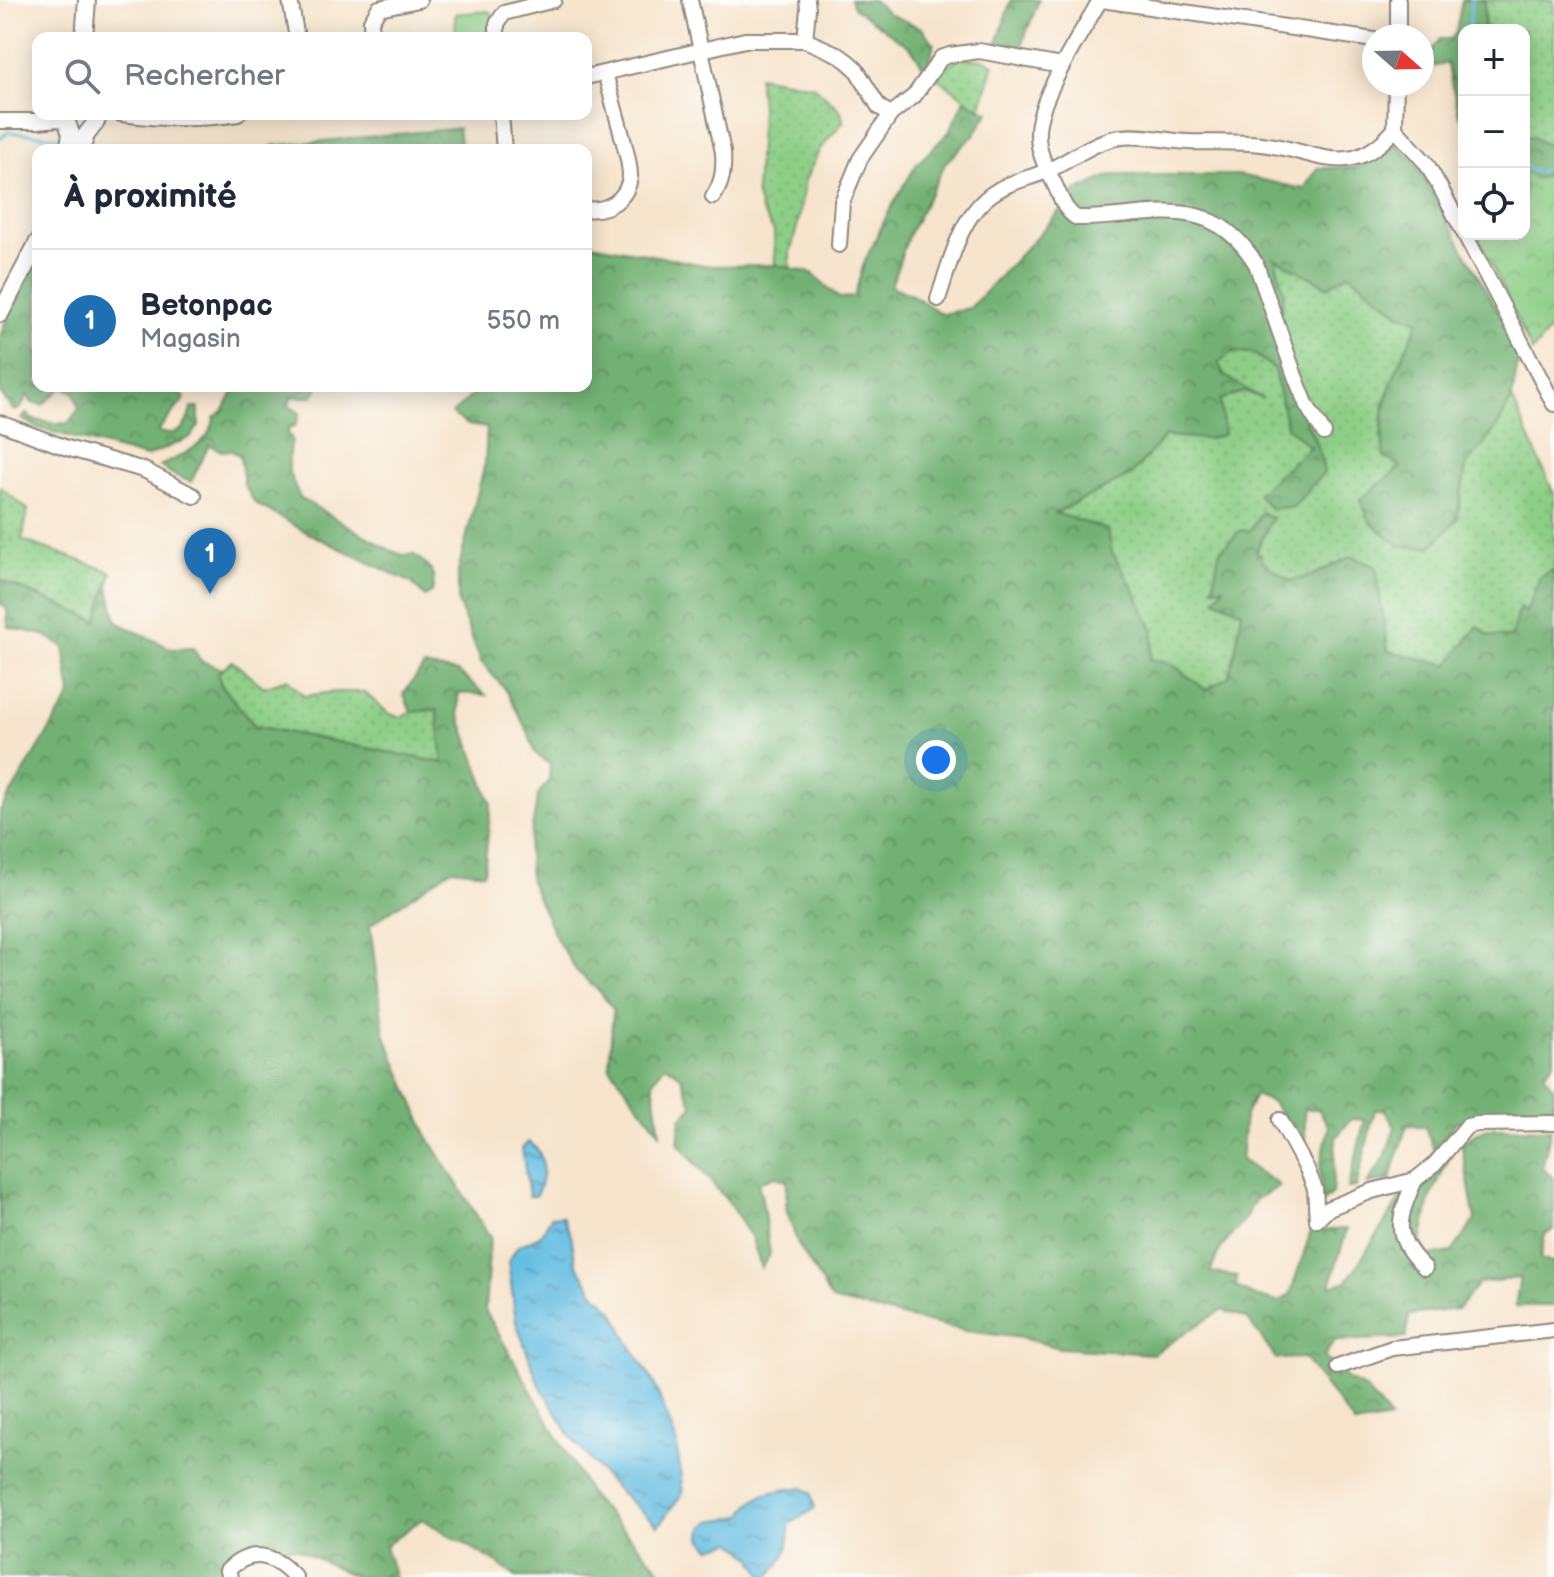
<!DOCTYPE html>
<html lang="fr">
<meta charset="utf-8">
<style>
body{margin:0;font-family:"Balsamiq Sans",sans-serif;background:#f2f2f3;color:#1f2937}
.controls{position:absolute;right:24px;top:24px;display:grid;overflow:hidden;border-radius:16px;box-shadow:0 4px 20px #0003}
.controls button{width:72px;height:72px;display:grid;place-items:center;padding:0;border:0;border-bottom:2px solid #e0e1e3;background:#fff;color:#1f2937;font:40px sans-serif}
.compass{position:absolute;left:1362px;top:24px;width:72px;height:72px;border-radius:50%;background:#fff;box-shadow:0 4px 20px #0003;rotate:110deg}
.you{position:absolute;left:936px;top:760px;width:28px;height:28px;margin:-20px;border:6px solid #fff;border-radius:50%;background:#1a73e8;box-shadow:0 0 0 12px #1a73e833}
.badge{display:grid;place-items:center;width:52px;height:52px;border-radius:50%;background:#1f6fb2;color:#fff;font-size:26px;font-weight:700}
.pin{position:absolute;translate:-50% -66px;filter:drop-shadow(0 2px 4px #0008)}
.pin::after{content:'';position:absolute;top:42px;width:28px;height:24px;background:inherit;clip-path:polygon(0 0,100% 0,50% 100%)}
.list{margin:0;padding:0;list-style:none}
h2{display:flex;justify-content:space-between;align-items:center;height:104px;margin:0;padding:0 32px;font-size:34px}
h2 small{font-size:26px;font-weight:400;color:#747a83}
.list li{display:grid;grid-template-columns:52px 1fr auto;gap:24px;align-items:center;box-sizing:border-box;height:144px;padding:0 32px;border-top:2px solid #e0e1e3}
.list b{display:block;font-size:30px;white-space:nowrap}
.list p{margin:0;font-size:26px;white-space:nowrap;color:#747a83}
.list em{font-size:26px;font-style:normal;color:#747a83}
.icon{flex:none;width:44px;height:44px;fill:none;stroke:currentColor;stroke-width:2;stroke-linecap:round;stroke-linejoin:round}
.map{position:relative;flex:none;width:1554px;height:1577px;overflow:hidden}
.search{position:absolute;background:#fff;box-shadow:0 4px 20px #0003;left:32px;top:32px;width:560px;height:88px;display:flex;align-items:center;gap:20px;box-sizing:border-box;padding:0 28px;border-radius:16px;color:#747a83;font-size:30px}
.panel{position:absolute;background:#fff;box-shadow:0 4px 20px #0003;left:32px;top:144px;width:560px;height:248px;border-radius:16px}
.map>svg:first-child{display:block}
</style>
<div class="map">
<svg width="1554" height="1577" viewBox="0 0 1554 1577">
<defs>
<pattern id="grass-dots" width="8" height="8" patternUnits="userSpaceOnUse" patternTransform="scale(2)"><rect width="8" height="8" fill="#8dce86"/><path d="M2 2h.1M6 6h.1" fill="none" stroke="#7ab174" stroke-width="1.8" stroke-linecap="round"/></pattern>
<pattern id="forest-crowns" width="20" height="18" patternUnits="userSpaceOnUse" patternTransform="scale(2)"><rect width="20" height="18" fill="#72b173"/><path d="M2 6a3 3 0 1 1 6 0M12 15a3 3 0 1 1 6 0" fill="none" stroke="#5e905f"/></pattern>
<pattern id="park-crowns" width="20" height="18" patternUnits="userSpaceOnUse" patternTransform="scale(2)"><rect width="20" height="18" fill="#8dce86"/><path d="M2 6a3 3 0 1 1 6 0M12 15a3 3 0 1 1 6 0" fill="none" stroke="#7ab174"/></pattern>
<pattern id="water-ripples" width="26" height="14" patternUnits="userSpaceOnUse" patternTransform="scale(2)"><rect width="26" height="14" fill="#65bde2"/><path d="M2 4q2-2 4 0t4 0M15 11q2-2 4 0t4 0" fill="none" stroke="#539ab7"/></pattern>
</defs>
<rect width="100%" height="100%" fill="#fdfcf7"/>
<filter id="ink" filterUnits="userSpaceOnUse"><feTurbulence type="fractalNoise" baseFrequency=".0125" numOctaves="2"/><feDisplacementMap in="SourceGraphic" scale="16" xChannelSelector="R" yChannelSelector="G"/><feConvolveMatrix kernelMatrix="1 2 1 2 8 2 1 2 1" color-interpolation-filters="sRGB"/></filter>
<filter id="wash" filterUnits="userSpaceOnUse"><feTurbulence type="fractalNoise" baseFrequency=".006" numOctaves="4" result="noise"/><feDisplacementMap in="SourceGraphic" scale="32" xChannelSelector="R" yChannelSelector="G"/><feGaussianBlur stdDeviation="1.8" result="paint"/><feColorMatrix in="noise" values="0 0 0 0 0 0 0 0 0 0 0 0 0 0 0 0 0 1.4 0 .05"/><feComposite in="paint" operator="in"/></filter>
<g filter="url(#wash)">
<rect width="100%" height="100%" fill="#f6e4cc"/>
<g fill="url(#grass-dots)" stroke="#5c7c58" stroke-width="2">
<polygon points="1485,0 1554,0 1554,140 1548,146 1531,136 1524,136 1524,30 1492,30 1484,26"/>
<polygon points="962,58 986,60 994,64 980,109 937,78 942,67"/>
<polygon points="758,76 814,86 841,111 843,122 820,149 805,180 798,223 790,253 790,268 775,265 774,232 761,210 756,193 761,109"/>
<polygon points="1275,257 1328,287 1349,273 1400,314 1419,321 1384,401 1381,437 1401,467 1457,519 1466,466 1497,427 1512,398 1554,494 1554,570 1540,577 1526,613 1519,609 1511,639 1488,635 1478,626 1448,665 1388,651 1383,622 1352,556 1311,576 1289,581 1256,557 1258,547 1272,518 1250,531 1214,588 1224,587 1242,611 1237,643 1229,677 1206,690 1170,663 1150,659 1132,586 1112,553 1108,530 1054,514 1131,475 1165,436 1209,438 1219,400 1245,391 1254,395 1225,376 1218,363 1231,352 1254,353 1274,369 1287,427 1311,447 1257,495 1324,472 1318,448 1300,407 1275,334"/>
<polygon points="0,487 28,510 22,540 112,572 98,621 0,580"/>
<polygon points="232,661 264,687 287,679 304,696 335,692 364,692 389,714 402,717 411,712 437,709 444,763 255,726 221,685 218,673"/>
</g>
<g fill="url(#forest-crowns)" stroke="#4e6e4f" stroke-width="2">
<polygon points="850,0 873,0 889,14 922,28 934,43 931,56 925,69 911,48 854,8"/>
<polygon points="1011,0 1039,0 1019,52 996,47"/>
<polygon points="1462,0 1485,0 1484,26 1492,30 1464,30 1464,120 1459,115 1447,63 1433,67 1432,64 1422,63 1422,55 1430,55 1431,51 1440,39 1451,39 1456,32"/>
<path d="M964,101L989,112L973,136L946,162L909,234L891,286L914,296L942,314L970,308L1052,220L1076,191L1111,175H1239L1304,189L1317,168L1359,167L1396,143L1415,162L1520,351L1512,398L1497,427L1466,466L1457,519L1431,547L1400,546L1371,523L1360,500L1401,467L1384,457C1376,404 1397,368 1419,321L1400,314L1349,273L1328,287L1275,258L1284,293L1275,334L1300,407L1318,448L1324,472L1294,506L1271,509L1257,494L1310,447L1287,427L1274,369L1253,353L1232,352L1218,363L1225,376L1263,399L1245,391L1220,400L1224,434L1209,439L1165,436L1131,475L1055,513L1108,530L1112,553L1132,586L1154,631L1150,659L1170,663L1206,690L1229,676L1237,643L1242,611L1215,599L1224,587L1213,588L1219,552L1241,530L1250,531L1261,512L1272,518L1258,547L1257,556L1261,554L1262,561L1290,581L1311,576L1352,556L1376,567L1388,651L1448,665L1478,626L1488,635L1511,638L1520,608L1526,613L1540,577L1554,570V1062L1544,1075L1554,1088V1115L1456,1122L1434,1151L1425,1127L1407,1125L1390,1180L1367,1184L1385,1157L1395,1127L1384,1109L1375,1110L1356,1187L1348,1188L1365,1120L1351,1119L1336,1138L1332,1194L1322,1203L1320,1166L1329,1127L1318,1109H1304L1306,1151L1272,1102L1255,1095L1245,1115L1241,1160L1280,1186L1255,1200L1245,1219L1221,1248L1210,1272L1237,1276L1236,1287L1255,1296L1278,1302L1290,1295L1311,1231L1347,1229L1330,1286L1347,1281L1405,1191L1451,1154L1430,1199L1421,1242L1428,1256L1452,1252L1475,1220L1461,1142L1487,1128L1551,1129L1542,1168L1554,1178V1230L1545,1234L1540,1260L1554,1262V1306H1515L1520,1278L1479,1283L1458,1309L1409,1315L1406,1338L1334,1341L1324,1357L1347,1379L1366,1389L1390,1419L1355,1425L1304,1358L1276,1359L1247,1318L1221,1310L1153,1354L1060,1348L1022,1338L966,1331L832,1300L798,1244L786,1209L787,1181L774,1176L758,1183L762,1199L770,1254L761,1268L752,1239L730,1204L678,1143L681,1118L693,1107L681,1076L665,1065L653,1081L660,1133L609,1066L613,1009L600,992L576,970L557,940L530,881L528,850L538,795L549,780L550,765L535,753L528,732L506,690L481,662L458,602V571L485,463L487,428L468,425L452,414L471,396L477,386H586V243L710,266L776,265L812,273L839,298L854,297L864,263L887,215L916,165L949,132Z"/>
<polygon points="458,128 461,150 271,150 272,146"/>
<polygon points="1524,136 1531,136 1548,146 1554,140 1554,175 1524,183"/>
<path d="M38,254V386H175L185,398C177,410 165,419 158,432C180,437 187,428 191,408H199V426L191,437L146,457L38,428L22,419L27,413L31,419L56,424L68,423L79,409L74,392L61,388L43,405L32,403L27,395L21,408L14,411L0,393V336L8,315Z"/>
<path d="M236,386H316L318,388L312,397H291L289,406L300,413L295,426L289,427L288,433L292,440L289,451V473L300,498L392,551L406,556L413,554C428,565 438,572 432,592L425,597L412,583L308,533L255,503L244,485L240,455L230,450L222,451L209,445L191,482L174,475L160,466C180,456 212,444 214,418L224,410Z"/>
<polygon points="0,580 97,621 108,584 117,622 172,649 193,648 201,661 223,669 218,673 221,685 255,726 443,763 437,710 411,712 403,694 424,666 458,672 486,695 458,693 459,715 491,803 484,873 452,869 370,925 384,1033 428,1137 490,1237 485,1310 591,1496 668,1577 516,1577 497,1563 422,1519 385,1546 395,1577 355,1577 296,1548 234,1547 234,1577 0,1577 0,811 71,695 64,647 44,635 8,627 7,609 0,603"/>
</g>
<polygon fill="url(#park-crowns)" stroke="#5c7c58" stroke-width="2" points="1524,172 1536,179 1554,173 1554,325 1532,352 1477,234 1524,234"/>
<polygon fill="#8dce86" stroke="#5c7c58" stroke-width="2" points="489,11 494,16 489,28 489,38 456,38 455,14"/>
<g fill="url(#water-ripples)" stroke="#487486" stroke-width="2">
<path d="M528,1142C548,1152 544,1178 536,1196H529L522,1149Z"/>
<polygon points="562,1216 571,1235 576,1264 594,1292 615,1313 627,1339 654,1383 676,1440 683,1493 658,1526 609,1482 571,1437 538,1382 516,1322 508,1262 518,1246 540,1236 551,1217"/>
<path d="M801,1487L811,1493L815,1509L789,1523C791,1549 785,1559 768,1577H764L752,1557L733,1542L711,1548L702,1538L703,1527L711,1521L742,1516C758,1489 773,1493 801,1487Z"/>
</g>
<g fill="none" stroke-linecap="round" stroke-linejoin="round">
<g stroke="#65bde2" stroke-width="3">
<polyline points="1469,30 1471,0"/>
<polyline points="0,138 9,132 58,137"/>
<polyline points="1524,166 1530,170 1542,172 1554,163"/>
</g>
</g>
</g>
<g filter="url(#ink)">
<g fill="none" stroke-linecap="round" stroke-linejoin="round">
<g stroke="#90887c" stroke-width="18">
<g id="minor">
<polyline points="290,0 297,38"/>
<path d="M690,0L723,152C724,169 723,182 713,197"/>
<path d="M1100,0C1083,31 1036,101 1038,135C1038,152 1046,168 1054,183C1060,195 1064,211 1077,218C1148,219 1210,188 1256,264L1295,376L1307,406L1324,433"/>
<polyline points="1102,0 1374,40"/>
<polyline points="1398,36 1398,0"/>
<polyline points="372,38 371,21 379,8 419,0"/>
<polyline points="497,38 497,24 504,13 554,0"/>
<polyline points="805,40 808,9 807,0"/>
<polyline points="586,77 745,40 805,40 837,54 847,61 856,69 879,107 891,114"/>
<polyline points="1396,84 1395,129 1426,163 1441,189 1554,404"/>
<path d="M121,114C159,119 200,120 238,114"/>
<polyline points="501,114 504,150"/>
<polyline points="0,121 38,121 58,119 66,121"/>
<path d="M586,209C607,212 628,199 630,176C630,164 626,151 623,139C617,117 611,95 605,73"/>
<polyline points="839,245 842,202 860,159 891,114 914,96 941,58 950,55 979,51 1062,66"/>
<path d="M938,299C951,261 960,212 998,190C1014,180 1032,178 1049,170C1073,159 1093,141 1121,137C1144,134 1165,141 1188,142C1212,143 1237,141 1261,144C1317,150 1349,183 1395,129"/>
<polyline points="0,423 67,448 144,470 194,496"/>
<polyline points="1280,1120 1307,1169 1315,1189 1317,1220 1329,1208 1372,1191 1415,1180 1435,1164 1467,1126 1478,1124 1554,1123"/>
<path d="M1415,1180C1398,1219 1391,1236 1425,1268"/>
<polyline points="1338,1367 1392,1348 1554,1330"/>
<path d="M230,1577L227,1571C251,1547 274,1554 295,1577"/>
</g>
</g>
<g stroke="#90887c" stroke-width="20">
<g id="major">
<polyline points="84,38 87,0"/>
<polyline points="64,114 71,134 68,150"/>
<polyline points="81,150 86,135 96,122 99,114"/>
<polyline points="0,314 38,242"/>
</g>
</g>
<use href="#minor" stroke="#fff" stroke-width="14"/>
<use href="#major" stroke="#fff" stroke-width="16"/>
</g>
</g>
</svg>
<div class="controls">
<button>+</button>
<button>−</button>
<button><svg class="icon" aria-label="locate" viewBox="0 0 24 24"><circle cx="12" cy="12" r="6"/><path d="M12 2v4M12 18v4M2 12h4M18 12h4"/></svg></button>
</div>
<svg class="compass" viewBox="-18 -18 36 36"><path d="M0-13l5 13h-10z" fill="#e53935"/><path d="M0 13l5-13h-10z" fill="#747a83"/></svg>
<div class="you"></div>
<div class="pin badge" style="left:210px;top:594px">1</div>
<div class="search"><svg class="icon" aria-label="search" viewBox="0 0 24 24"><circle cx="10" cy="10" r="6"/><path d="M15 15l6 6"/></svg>Rechercher</div>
<section class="panel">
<h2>À proximité<small></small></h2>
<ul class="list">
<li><span class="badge">1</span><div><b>Betonpac</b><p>Magasin</p></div><em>550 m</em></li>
</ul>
</section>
</div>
